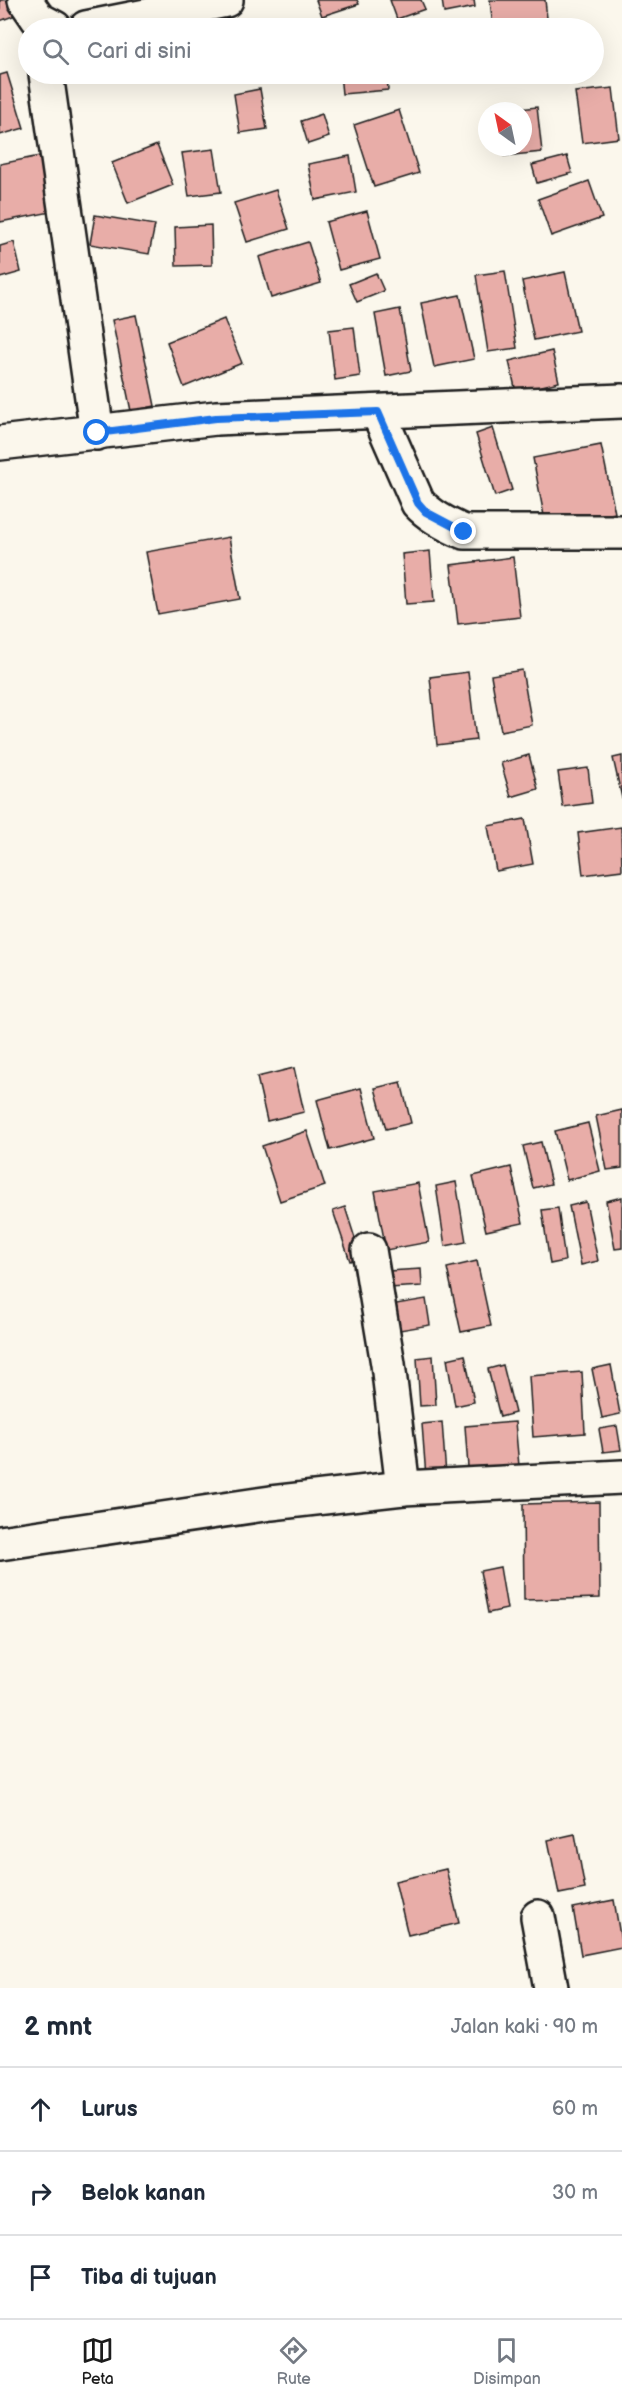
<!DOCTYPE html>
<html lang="id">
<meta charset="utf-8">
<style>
body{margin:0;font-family:"Balsamiq Sans",sans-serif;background:#f2f2f3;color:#1f2937}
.compass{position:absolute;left:478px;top:102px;width:54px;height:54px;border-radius:50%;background:#fff;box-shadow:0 6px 24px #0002;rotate:327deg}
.stop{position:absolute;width:18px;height:18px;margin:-14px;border:4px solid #1a73e8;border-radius:50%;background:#fff}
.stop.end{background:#1a73e8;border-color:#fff;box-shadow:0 2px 6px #0008}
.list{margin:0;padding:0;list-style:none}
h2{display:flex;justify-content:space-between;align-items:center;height:78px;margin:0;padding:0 24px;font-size:26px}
h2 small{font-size:20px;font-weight:400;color:#747a83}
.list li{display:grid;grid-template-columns:39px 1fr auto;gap:18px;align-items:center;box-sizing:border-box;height:84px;padding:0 24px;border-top:2px solid #e0e1e3}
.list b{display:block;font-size:22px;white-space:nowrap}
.list em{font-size:20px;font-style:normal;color:#747a83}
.icon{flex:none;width:33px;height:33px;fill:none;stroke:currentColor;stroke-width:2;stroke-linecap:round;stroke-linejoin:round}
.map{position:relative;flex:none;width:622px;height:1988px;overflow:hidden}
.search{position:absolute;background:#fff;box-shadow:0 6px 24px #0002;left:18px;right:18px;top:18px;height:66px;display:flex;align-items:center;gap:15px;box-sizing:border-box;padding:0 21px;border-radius:33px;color:#747a83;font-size:22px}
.sheet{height:330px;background:#fff}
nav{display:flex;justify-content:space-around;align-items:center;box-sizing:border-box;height:84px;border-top:2px solid #e0e1e3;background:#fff;font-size:16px;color:#747a83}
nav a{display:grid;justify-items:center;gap:3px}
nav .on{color:#1c1c1c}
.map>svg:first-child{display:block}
</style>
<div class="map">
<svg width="622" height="1988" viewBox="0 0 622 1988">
<rect width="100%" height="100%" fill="#fbf7ec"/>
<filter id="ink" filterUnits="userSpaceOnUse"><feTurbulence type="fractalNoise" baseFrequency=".0167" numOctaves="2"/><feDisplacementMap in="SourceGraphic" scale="12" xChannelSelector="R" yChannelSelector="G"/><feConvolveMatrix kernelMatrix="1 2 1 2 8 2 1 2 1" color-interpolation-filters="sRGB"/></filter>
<g filter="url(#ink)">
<g fill="#e8ada8" stroke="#1c1c1c" stroke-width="1.5">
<polygon points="0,0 13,0 18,14 0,21"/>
<polygon points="316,0 357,0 359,4 322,16"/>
<polygon points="390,0 421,0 425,9 397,19"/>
<polygon points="442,0 474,0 475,7 444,13"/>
<polygon points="490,0 545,0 548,27 493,28"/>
<polygon points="301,19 305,28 278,28"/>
<polygon points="7,73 24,128 0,135 0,75"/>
<polygon points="234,74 264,74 235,79"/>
<polygon points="340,74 387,74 388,90 342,94"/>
<polygon points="613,88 619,138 582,143 575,92"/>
<polygon points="260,89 267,129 240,133 234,94"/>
<polygon points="537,107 542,152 504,156 503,147 523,147 523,111 501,111"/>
<polygon points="399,110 419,173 374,187 354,125"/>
<polygon points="322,114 329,137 308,144 301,121"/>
<polygon points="157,145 173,185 128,203 112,163"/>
<polygon points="214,149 221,192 189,196 182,153"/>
<polygon points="40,156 51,212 0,222 0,164"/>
<polygon points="350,156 356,192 315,200 308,164"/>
<polygon points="567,156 572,173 537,183 532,165"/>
<polygon points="589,181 602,218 551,236 538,199"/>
<polygon points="276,190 289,229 247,242 234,203"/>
<polygon points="367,211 380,259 339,270 326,222"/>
<polygon points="95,215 155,225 149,254 90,244"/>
<polygon points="211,225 212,265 176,266 175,227"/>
<polygon points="14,242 21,272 0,278 0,246"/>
<polygon points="308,242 321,283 271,298 259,257"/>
<polygon points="505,271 517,348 488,352 476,275"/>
<polygon points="565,272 578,331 534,340 522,281"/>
<polygon points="376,273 384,291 357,302 349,284"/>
<polygon points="460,295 474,359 434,367 421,303"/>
<polygon points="400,309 411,371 386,376 375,314"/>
<polygon points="136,315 155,406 131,411 112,320"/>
<polygon points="224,319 242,363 184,387 167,342"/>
<polygon points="354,327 360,376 335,380 329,330"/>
<polygon points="552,351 559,382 516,392 509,361"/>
<polygon points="493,428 512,490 495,496 476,434"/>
<polygon points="601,445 615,513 546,526 533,458"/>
<polygon points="229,537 240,599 158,614 146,552"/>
<polygon points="430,551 434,602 406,604 402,554"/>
<polygon points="513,557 520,617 458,624 451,565"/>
<polygon points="522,670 532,725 501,731 491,675"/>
<polygon points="468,672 476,740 437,745 430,677"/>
<polygon points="529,755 538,789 511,797 501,763"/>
<polygon points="622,756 622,798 613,758"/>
<polygon points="588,768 592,803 563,807 558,772"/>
<polygon points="525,819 533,864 496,871 488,826"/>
<polygon points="621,827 622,870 583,875 578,833"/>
<polygon points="294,1068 304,1112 267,1121 257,1077"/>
<polygon points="401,1082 411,1123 386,1129 375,1088"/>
<polygon points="361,1088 374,1138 330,1150 317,1100"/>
<polygon points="622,1110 622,1168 607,1170 596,1116"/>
<polygon points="588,1123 600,1171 567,1180 555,1131"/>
<polygon points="307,1131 325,1186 280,1201 262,1146"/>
<polygon points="541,1142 551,1184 533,1188 523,1146"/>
<polygon points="511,1167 523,1223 486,1231 473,1176"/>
<polygon points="456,1182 466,1242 445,1246 436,1186"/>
<polygon points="418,1183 429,1242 386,1250 375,1191"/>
<polygon points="622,1197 622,1248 615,1249 606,1201"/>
<polygon points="586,1202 598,1261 581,1265 569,1206"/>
<polygon points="345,1207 361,1257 350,1261 333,1211"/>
<polygon points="558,1208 565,1261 550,1264 542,1210"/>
<polygon points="477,1261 491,1326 461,1332 447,1268"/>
<polygon points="421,1269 422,1286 389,1288 388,1271"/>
<polygon points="426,1299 430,1325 400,1330 396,1304"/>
<polygon points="465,1355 474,1402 455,1406 447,1359"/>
<polygon points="433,1356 436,1405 420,1406 417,1358"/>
<polygon points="503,1365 515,1413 500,1417 488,1369"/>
<polygon points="611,1365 620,1414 602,1418 592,1369"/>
<polygon points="582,1372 585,1433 533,1437 529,1376"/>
<polygon points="442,1422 446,1475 426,1477 422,1424"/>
<polygon points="515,1422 520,1477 469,1481 465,1426"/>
<polygon points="617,1426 621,1450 603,1452 599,1429"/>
<polygon points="599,1502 600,1598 524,1600 523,1504"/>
<polygon points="500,1567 507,1609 488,1613 480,1571"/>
<polygon points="575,1834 585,1889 559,1894 548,1840"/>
<polygon points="446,1869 459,1923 408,1935 395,1881"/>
<polygon points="614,1900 622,1947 581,1955 573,1908"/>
</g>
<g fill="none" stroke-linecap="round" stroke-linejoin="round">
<g stroke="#1c1c1c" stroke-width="38">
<g id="minor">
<polyline points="25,0 38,19 55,28"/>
<polyline points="86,28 226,0"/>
<polyline points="46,74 97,433"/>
<path d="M378,412L418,503C431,517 447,525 464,532H622"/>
<polyline points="0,443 216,418 622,401"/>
<polyline points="369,1250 388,1364 403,1488"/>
<polyline points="0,1543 271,1503 403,1488 622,1477"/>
<polyline points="538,1917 551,1988"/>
</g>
</g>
<use href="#minor" stroke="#fbf7ec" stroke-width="33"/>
</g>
</g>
<g fill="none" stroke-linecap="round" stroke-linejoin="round" filter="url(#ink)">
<polyline stroke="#1a73e8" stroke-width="8" points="97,433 216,418 378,412 418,503 426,512 464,532"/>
</g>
</svg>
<svg class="compass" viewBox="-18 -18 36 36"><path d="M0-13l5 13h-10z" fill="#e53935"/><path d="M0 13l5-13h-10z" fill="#747a83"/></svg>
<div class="stop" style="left:97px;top:433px"></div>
<div class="stop end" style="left:464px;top:532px"></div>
<div class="search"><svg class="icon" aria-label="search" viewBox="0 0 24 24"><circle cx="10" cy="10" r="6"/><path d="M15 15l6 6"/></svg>Cari di sini</div>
</div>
<section class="sheet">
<h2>2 mnt<small>Jalan kaki · 90 m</small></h2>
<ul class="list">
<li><svg class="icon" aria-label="ahead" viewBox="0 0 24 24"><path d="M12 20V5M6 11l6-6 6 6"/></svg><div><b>Lurus</b></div><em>60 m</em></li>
<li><svg class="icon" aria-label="right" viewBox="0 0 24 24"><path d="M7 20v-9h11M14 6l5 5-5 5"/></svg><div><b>Belok kanan</b></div><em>30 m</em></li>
<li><svg class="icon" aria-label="arrive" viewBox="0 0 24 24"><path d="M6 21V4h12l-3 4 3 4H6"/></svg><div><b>Tiba di tujuan</b></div></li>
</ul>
</section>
<nav>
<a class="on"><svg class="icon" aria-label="map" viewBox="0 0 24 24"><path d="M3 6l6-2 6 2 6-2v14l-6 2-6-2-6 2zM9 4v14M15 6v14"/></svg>Peta</a>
<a><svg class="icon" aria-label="directions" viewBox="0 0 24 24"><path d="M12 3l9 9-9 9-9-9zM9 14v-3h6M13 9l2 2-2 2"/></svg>Rute</a>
<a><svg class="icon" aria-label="saved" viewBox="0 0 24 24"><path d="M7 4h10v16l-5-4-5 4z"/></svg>Disimpan</a>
</nav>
